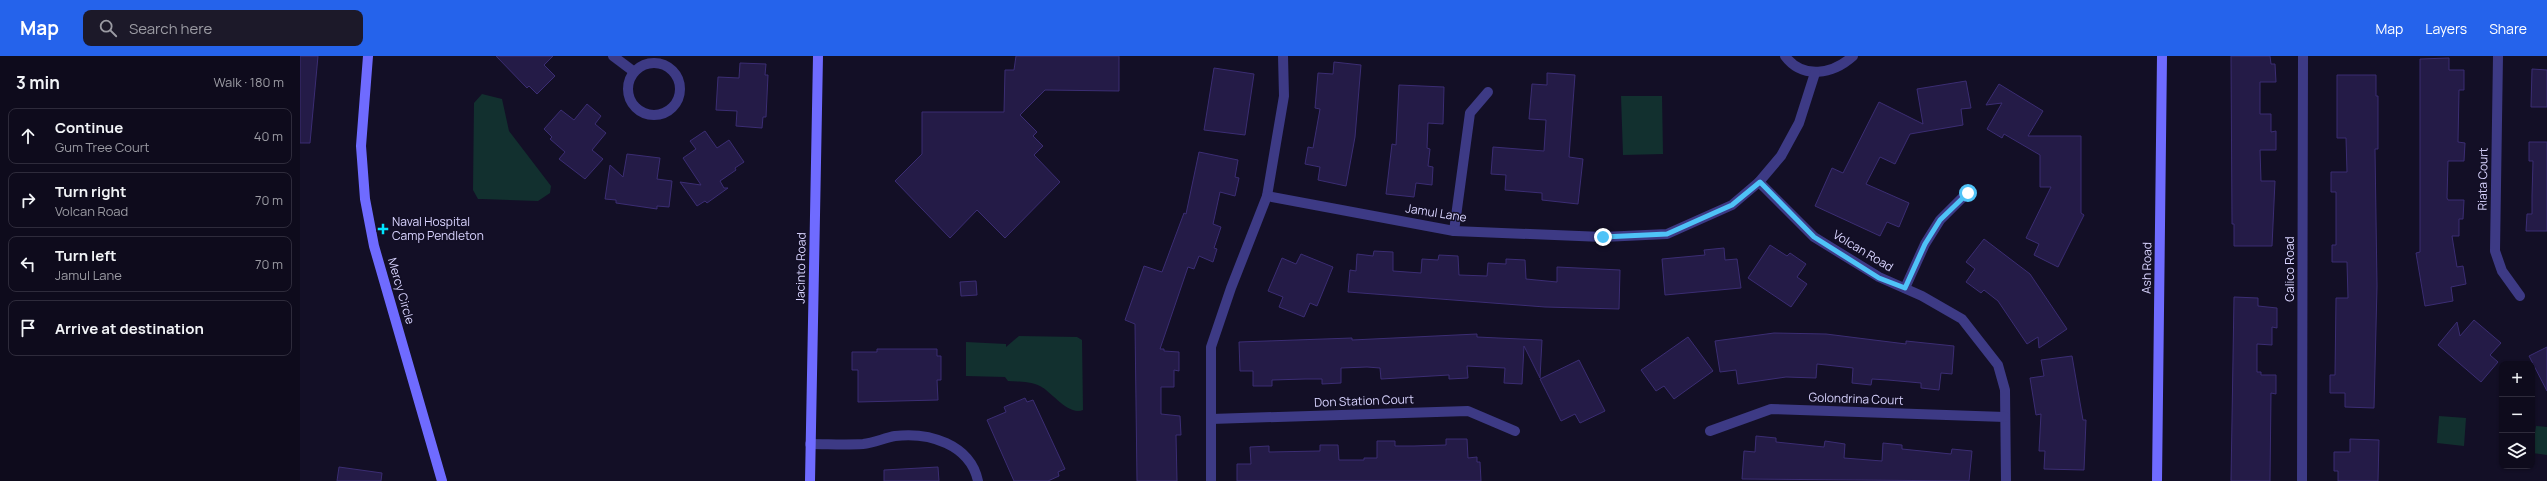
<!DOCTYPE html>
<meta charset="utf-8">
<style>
body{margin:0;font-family:Manrope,sans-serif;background:#1c1929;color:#f1f3f6}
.controls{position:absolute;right:12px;bottom:12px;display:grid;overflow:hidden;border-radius:8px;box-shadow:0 1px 3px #0004}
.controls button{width:36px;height:36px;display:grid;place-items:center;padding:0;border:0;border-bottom:1px solid #2e2b3b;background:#0e0b1c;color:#f1f3f6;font:20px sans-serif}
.stop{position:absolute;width:12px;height:12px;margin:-9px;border:3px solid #4fc3f7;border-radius:50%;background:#fff}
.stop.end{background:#4fc3f7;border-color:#fff;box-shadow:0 1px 4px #0008}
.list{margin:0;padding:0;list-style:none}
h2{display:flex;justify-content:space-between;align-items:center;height:52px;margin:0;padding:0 16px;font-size:17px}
h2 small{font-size:13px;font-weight:400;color:#9b9ba3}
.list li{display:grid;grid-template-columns:26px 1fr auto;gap:12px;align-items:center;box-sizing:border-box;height:56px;margin:0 8px 8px;padding:0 8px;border:1px solid #2e2b3b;border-radius:8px}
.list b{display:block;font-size:15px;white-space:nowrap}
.list p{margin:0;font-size:13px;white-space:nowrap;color:#9b9ba3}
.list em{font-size:13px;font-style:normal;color:#9b9ba3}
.icon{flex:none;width:22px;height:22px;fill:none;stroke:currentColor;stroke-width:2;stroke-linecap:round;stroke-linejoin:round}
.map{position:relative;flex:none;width:2247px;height:425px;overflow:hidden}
header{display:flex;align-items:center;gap:24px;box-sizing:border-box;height:56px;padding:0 20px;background:#2563eb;color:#fff}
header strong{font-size:19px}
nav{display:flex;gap:22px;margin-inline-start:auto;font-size:14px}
.search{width:280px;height:36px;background:#1c1929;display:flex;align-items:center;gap:10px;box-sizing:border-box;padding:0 14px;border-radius:8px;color:#9b9ba3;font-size:15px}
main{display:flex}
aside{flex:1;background:#0e0b1c}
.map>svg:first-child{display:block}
</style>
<header>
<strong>Map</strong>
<div class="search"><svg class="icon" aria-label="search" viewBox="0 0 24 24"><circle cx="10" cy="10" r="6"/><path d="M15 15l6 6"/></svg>Search here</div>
<nav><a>Map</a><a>Layers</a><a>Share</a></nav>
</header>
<main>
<aside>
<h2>3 min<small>Walk · 180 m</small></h2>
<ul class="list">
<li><svg class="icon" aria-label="ahead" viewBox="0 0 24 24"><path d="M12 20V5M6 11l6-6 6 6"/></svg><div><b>Continue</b><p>Gum Tree Court</p></div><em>40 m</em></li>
<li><svg class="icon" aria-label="right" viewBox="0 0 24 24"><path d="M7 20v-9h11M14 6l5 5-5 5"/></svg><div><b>Turn right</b><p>Volcan Road</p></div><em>70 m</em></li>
<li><svg class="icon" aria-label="left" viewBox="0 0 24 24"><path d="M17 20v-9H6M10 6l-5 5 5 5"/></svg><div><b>Turn left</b><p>Jamul Lane</p></div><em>70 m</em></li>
<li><svg class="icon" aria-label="arrive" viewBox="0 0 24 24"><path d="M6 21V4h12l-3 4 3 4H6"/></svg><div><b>Arrive at destination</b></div></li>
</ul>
</aside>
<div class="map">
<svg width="2247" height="425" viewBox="0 0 2247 425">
<rect width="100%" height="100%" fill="#130f26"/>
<g fill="#12302f">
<polygon points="182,38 202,43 209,75 251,130 250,137 238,145 182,143 178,143 173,134 174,47"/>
<polygon points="1321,40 1362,40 1363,98 1323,99"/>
<path d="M719,280L777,281L782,284L783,354C768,360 752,336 740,330C730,325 719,326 708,325L705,321L666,320V286L706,288V291Z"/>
<polygon points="2139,360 2166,362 2164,390 2137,387"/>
<polygon points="2236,370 2247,371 2247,399 2232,397"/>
</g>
<g fill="#241b47" stroke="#3b2d73">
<polygon points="0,0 18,0 10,87 0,87"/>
<polygon points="196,0 253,0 244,9 255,20 237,38 229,30 227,32"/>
<polygon points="716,0 819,0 819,35 745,34 720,59 737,76 733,80 743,90 734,99 760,126 705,182 677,154 650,182 595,125 622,98 622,56 704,56 705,14 714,14"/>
<polygon points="1931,0 1970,0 1971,8 1975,8 1976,26 1960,26 1960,58 1971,58 1971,76 1976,75 1976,94 1960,94 1961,125 1975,125 1972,190 1934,190 1934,168 1932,168"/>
<polygon points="2149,2 2149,14 2164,14 2164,34 2159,34 2158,86 2165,87 2164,105 2148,105 2147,142 2148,144 2164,144 2163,163 2159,163 2159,180 2152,180 2157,211 2163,210 2166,228 2151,231 2153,245 2125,250 2116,197 2120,196 2120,3"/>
<polygon points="1034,6 1061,9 1055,81 1046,130 1018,124 1020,111 1005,108 1008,91 1013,92 1020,53 1015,52 1018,17 1033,18"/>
<polygon points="440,7 466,8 465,19 468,19 466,61 463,61 462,72 436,70 437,55 416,54 418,21 439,22"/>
<polygon points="914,12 954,18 945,79 904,74"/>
<polygon points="2232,13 2247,14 2247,51 2231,51"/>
<polygon points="1247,17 1275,19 1269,101 1283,103 1278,148 1242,144 1242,137 1205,134 1206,119 1191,118 1193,91 1244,95 1246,64 1229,63 1232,28 1247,29"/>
<polygon points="2037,19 2076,19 2076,40 2078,40 2078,93 2075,93 2077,230 2074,352 2045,351 2045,337 2030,337 2030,319 2035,319 2036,242 2048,242 2047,206 2032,206 2032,189 2036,189 2036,136 2031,136 2031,116 2047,116 2046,82 2037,82"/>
<polygon points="1666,25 1671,52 1661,53 1663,69 1610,78 1595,108 1580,101 1566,128 1609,147 1599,171 1587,166 1580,180 1515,150 1532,112 1543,117 1579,46 1623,68 1617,33"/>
<polygon points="1699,28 1743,55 1728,80 1781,80 1781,157 1784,159 1758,211 1734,199 1739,188 1726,182 1751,131 1740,131 1740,99 1704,78 1702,82 1687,73 1702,47 1686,49"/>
<polygon points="1099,29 1144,31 1143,68 1128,67 1127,92 1130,93 1128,110 1133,111 1132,129 1116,127 1114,141 1086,138 1092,88 1096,89"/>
<polygon points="287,48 301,60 295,68 306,77 292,94 303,103 285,123 259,103 265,96 250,83 252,81 244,73 261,54 274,64"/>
<polygon points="405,75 417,92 429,84 444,106 435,112 436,114 420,125 424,132 428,132 407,147 405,145 397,150 380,126 401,129 383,102 396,93 390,85"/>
<polygon points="2229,86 2247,86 2247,175 2226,175 2227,158 2232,158 2232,140 2233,105 2229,105"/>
<polygon points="899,96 938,104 935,121 939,122 935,140 920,136 913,168 921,171 914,192 917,193 913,206 899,200 894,213 888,211 860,293 864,293 864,295 879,296 879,315 874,314 874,331 861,331 861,358 880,360 881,379 876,379 877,425 837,425 835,268 825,264 844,210 862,216 884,157 886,158"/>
<polygon points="327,98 360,102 357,123 372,125 369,151 357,150 357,153 316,147 316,144 305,143 310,109 323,121"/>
<polygon points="1684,183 1730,218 1767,273 1739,292 1738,281 1727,288 1698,245 1684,234 1681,237 1666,226 1675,213 1666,206"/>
<polygon points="1470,189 1487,200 1490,197 1506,208 1497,221 1507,228 1491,251 1448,222"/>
<polygon points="1424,192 1425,204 1437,203 1441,232 1365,239 1362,203 1405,199 1404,194"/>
<polygon points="1074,195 1093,196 1093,215 1121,217 1122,203 1138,204 1139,199 1158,200 1159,219 1187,220 1188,207 1206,208 1206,203 1225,204 1226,223 1257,226 1257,211 1320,214 1319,253 1245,251 1048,236 1050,214 1056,215 1057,198 1073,200"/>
<polygon points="1001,198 1033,211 1017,250 1010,247 1004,261 979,251 983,241 968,235 982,202 996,208"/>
<polygon points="676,225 677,239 661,240 660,226"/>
<polygon points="1934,241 1958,242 1958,250 1977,252 1977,272 1972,271 1972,289 1957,288 1957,316 1961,316 1961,319 1976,319 1976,338 1971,337 1970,425 1931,425"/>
<polygon points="2174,264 2201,287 2190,299 2198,306 2181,326 2138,289 2157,266 2160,280"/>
<polygon points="1474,277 1526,278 1606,288 1606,285 1654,290 1652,318 1641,317 1639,334 1621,332 1621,327 1588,324 1572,323 1571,329 1552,327 1553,312 1517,308 1516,322 1486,321 1438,328 1436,314 1420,316 1415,285"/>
<polygon points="1177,278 1177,281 1242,284 1240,322 1224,290 1222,328 1204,327 1205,312 1167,310 1168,322 1149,323 1149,319 1081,323 1080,312 1067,311 1041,312 1041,327 1022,328 1022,323 1005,323 972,324 972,330 953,330 953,315 940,315 939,286 1052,282 1052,284"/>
<polygon points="1388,281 1413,315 1374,343 1364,330 1356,335 1341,314"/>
<polygon points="2247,291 2247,335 2229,300"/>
<polygon points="577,293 637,293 637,300 641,300 641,324 637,324 638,344 558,346 558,314 552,314 552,296 577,296"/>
<polygon points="1772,300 1783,364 1786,364 1784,414 1744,413 1745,395 1739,395 1741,358 1736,359 1730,322 1744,320 1741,304"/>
<polygon points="1279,304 1305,355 1280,367 1275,358 1261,365 1240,323"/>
<polygon points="725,342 727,346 733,344 765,413 758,416 759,420 748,425 714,425 687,364 706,356 704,351"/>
<polygon points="1456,380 1476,382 1476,386 1524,391 1525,385 1545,388 1544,402 1582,405 1583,387 1602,389 1602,393 1651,398 1652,393 1672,395 1669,425 1442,423 1444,395 1455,396"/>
<polygon points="1146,383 1167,383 1168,402 1177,401 1177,406 1180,406 1181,425 937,425 937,408 951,408 950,391 969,390 969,396 1020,395 1020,389 1038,389 1039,404 1064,404 1064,402 1077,402 1077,385 1095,385 1095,390 1114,390 1146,389"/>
<polygon points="2050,383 2079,384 2078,425 2038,425 2038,415 2034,415 2034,396 2050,396"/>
<polygon points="39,411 82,417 81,425 37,425"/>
<polygon points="638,411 639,425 584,425 584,414"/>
</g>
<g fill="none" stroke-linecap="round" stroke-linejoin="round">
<g stroke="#3d3a85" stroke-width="10">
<polyline points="313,0 333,15"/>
<path d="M1485,0C1503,24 1533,18 1553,0"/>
<polyline points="2198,0 2195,195 2202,215 2220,240"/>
<circle cx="354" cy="33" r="26"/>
<polyline points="1459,126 1514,181 1579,221 1622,240 1662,263 1698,309 1705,334 1706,425"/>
<polyline points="967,140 984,40 983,0"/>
<polyline points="1154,175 1170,57 1188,36"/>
<polyline points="1605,232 1625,188 1640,164 1667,137"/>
<polyline points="911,363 1168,355 1215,375"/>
<polyline points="1410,375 1471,353 1705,361"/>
<path d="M510,388C528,388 545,389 563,388C574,387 584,382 595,380C629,376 670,388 678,425"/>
<polyline points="911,425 911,291 931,232 967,140 1154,175 1303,181 1367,178 1432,149 1459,126 1481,100 1499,67 1515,17"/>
<polyline points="2002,425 2003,0"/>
</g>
<g stroke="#6f6bff" stroke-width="10">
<polyline points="68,0 61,90 65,143 74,190 142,425"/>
<polyline points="510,425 518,0"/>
<polyline points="1857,425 1862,0"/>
</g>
</g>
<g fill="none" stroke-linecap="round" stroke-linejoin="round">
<polyline stroke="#4fc3f7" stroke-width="5" points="1303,181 1367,178 1432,149 1460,126 1514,181 1579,222 1605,232 1625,188 1640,164 1668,137"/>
</g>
<path fill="#00e5ff" stroke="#130f26" stroke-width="1.5" d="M81 167h4v4h4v4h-4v4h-4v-4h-4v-4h4z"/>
<g text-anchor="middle" stroke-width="3" stroke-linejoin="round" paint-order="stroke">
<g font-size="12" fill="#d9d4ff" stroke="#130f26">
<text transform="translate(2183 123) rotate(-89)" y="4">Riata Court</text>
<text transform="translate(1136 157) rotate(9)" y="4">Jamul Lane</text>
<text transform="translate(1563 195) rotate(31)" y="4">Volcan Road</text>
<text transform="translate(501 212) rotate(-89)" y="4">Jacinto Road</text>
<text transform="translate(1847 212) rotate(-89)" y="4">Ash Road</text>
<text transform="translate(1990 213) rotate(-90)" y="4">Calico Road</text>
<text transform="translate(101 235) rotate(74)" y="4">Mercy Circle</text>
<text transform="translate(1556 343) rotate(2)" y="4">Golondrina Court</text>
<text transform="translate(1064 345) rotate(-2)" y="4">Don Station Court</text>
</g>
<g font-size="12" fill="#d9d4ff" stroke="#130f26" text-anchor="start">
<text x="92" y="170">Naval Hospital<tspan x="92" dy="14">Camp Pendleton</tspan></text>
</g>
</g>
</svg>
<div class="controls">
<button>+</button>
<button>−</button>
<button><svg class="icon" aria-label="layers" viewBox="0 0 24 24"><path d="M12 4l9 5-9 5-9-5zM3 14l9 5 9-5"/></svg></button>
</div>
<div class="stop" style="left:1668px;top:137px"></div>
<div class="stop end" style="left:1303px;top:181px"></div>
</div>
</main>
